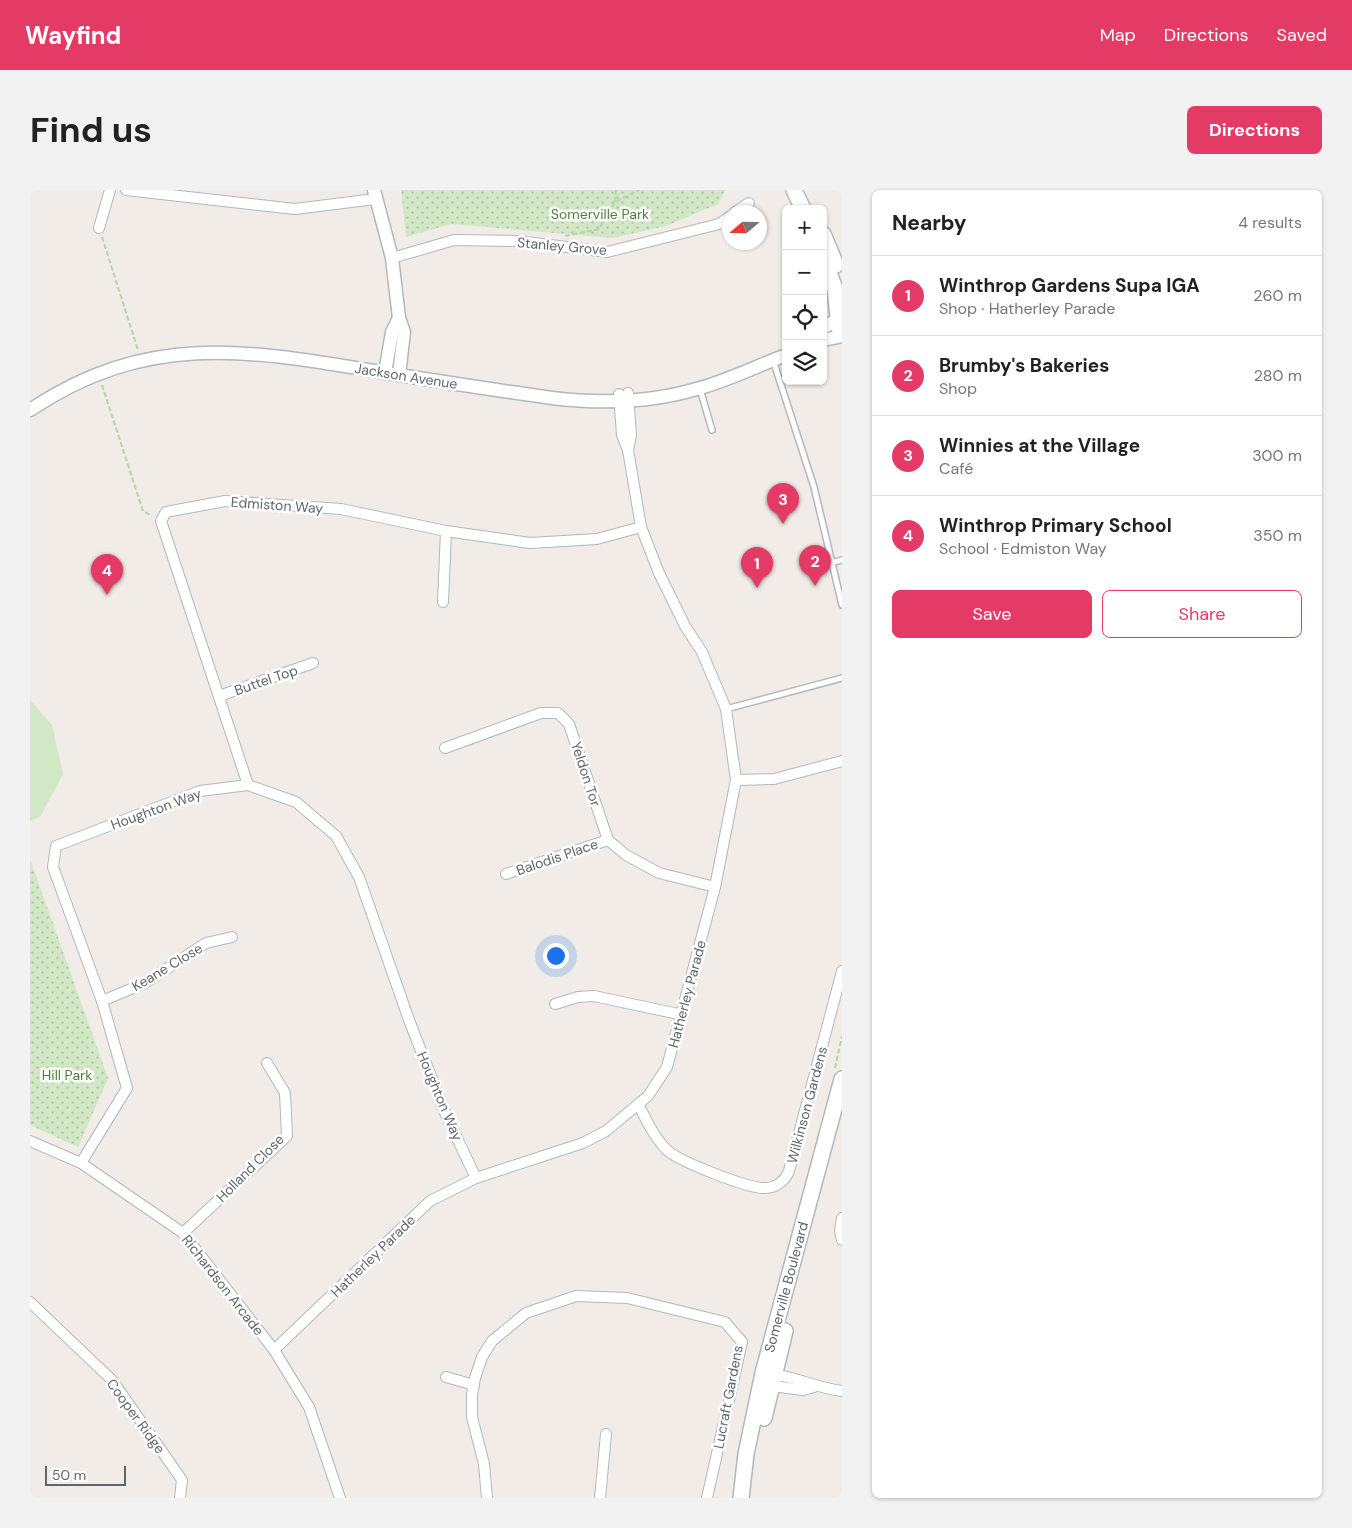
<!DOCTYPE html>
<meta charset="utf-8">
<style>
body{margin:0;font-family:"DM Sans",sans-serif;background:#f2f2f2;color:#222}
.controls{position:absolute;right:15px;top:15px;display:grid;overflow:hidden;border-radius:8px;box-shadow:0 1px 4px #0004}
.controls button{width:45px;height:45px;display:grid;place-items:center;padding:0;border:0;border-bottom:1px solid #e0e0e0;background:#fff;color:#222;font:25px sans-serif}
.compass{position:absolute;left:692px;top:15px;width:45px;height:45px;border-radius:50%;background:#fff;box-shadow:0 1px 4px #0004;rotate:250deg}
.scale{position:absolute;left:15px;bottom:12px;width:81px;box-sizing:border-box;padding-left:5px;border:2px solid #5f6668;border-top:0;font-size:14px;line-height:18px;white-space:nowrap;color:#5f6668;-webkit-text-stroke:4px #fff;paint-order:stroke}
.you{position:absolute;left:525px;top:765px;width:18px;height:18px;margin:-12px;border:4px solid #fff;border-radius:50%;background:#1a73e8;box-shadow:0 0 0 8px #1a73e833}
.badge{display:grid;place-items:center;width:32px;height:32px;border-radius:50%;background:#e43b66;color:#fff;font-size:16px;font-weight:700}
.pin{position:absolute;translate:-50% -41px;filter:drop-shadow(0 1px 2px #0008)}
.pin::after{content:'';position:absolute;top:26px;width:18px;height:15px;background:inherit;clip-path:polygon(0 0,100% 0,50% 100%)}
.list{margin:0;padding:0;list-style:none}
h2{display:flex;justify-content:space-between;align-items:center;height:65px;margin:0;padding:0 20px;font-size:21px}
h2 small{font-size:16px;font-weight:400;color:#767676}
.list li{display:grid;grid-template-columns:32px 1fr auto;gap:15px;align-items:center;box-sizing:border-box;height:80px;padding:0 20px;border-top:1px solid #e0e0e0}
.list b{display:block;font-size:19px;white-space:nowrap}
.list p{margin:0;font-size:16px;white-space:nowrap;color:#767676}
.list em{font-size:16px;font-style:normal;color:#767676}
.actions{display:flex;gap:10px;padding:15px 20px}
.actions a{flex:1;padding:11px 0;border:1px solid #e43b66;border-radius:8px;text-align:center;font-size:18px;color:#e43b66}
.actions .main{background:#e43b66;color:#fff}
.icon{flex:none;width:28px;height:28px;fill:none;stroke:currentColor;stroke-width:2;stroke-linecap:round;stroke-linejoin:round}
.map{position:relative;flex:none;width:812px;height:1308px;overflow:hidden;border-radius:8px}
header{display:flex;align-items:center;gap:30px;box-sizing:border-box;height:70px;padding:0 25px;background:#e43b66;color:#fff}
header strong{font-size:24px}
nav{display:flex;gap:28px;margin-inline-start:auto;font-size:18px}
.intro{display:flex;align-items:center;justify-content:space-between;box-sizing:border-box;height:120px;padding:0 30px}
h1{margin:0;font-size:35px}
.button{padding:12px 22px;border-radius:8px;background:#e43b66;color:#fff;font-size:18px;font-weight:700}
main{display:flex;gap:30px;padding:0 30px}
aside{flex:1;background:#fff;border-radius:8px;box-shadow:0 1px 4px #0004}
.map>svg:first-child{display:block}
</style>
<header>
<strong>Wayfind</strong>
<nav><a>Map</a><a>Directions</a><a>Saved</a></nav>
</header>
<div class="intro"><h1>Find us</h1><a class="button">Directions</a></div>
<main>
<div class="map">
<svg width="812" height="1308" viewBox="0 0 812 1308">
<defs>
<pattern id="grass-dots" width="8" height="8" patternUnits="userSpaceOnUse" patternTransform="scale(1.25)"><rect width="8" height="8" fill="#d1e7c6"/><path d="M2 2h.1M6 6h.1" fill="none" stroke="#adbfa5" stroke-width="1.8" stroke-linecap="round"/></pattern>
</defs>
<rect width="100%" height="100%" fill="#f1ece8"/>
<g fill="url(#grass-dots)">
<polygon points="371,0 695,0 688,14 636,36 583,48 421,34 376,47"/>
<polygon points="0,669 78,888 48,957 0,935"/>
</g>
<polygon fill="#d1e7c6" points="0,510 22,535 33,584 10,627 0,631"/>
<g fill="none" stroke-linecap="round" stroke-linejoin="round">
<g stroke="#b3b8ba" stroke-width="8">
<g id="service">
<polyline points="743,170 784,297 812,415"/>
<polyline points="670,199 682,240"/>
<polyline points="801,373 812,370"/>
<polyline points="696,519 812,488"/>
</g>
</g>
<g stroke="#b3b8ba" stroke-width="12">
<g id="minor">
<polyline points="96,0 265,19 345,9"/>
<polyline points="705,22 719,13"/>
<polyline points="69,38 80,0"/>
<polyline points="362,68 424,50 488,51 577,62 689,34 699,27"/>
<polyline points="598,203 601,245 598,260"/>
<polyline points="413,412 416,341"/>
<polyline points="189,506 283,473"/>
<polyline points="415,558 511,523 528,523 539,534 578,650 596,665 629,683 685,697"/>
<polyline points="706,590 744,589 812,571"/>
<polyline points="218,595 131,331 136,322 195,311 311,319 416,341 500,353 567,349 611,337"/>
<polyline points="476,684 578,650"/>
<polyline points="72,811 115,793 176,753 202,747"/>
<polyline points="525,814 548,807 564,806 653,825"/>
<path d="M609,916C617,931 625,949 638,961C651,972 719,999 735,998C746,998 755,991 759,981L812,781"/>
<polyline points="0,951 51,973 153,1043 244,1160 279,1217 310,1308"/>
<polyline points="51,973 97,898 72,811 23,677 26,656 170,601 218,595 266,612 306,646 329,687 379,830 416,925 446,988"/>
<polyline points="812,1028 810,1041 812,1050"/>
<polyline points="153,1043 257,946 255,903 237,873"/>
<polyline points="0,1112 82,1190 152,1290 150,1308"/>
<polyline points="244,1160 400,1011 446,988 553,953 576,941 618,906 637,877 685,697 706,590 696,519 672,462 655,436 629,383 611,337 598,260 592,245 589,204"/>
<path d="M739,1184C765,1186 786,1198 812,1201"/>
<polyline points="416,1187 444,1195"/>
<polyline points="735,1195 773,1200 784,1197"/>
<polyline points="457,1308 454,1274 442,1227 442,1204 445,1188 452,1167 462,1151 496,1123 546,1106 597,1108 695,1132 712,1152 677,1308"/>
<polyline points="570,1308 576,1244"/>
</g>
</g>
<g stroke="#b3b8ba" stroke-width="15">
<g id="tertiary">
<polyline points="344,0 362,68 369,128 374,142 369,185"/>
<polyline points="793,138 808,129"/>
<polyline points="793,150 812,146"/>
<polyline points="355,183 362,142 369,128"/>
<path d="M0,220C118,141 219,160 350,182C407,191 464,200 522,208C572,214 621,213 670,198C699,190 727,176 756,165"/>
</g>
</g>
<g stroke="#b2b8ba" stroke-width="18">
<g id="secondary">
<polyline points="764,0 773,19"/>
<polyline points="793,44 806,75"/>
<polyline points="793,66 805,99 808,127"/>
<polyline points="812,122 807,134 812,143"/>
<polyline points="734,1228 755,1141"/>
<polyline points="711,1308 716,1264 733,1183 812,889"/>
</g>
</g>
<g stroke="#add8aa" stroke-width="2" stroke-dasharray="5 2.5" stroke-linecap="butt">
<polyline points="585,12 586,0"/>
<polyline points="535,46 569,39 585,12 609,0"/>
<polyline points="72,47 108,160"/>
<polyline points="72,195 113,321 122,326"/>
<polyline points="805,878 812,846"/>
</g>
<use href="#service" stroke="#fff" stroke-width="5"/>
<use href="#minor" stroke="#fff" stroke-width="10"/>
<use href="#tertiary" stroke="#fff" stroke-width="12"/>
<use href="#secondary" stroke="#fff" stroke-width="15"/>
</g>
<g text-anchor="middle" stroke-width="5" stroke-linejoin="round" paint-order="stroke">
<g font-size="14" fill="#4c7f37" stroke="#fff">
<text x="570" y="29">Somerville Park</text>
<text x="37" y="890">Hill Park</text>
</g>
<g font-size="14" fill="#5f6668" stroke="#fff">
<text transform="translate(532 56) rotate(5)" y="5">Stanley Grove</text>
<text transform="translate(376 186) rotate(9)" y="5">Jackson Avenue</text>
<text transform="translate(247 315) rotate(4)" y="5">Edmiston Way</text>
<text transform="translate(236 490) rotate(-19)" y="5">Buttel Top</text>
<text transform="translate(556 584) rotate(72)" y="5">Yeldon Tor</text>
<text transform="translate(126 619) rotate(-20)" y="5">Houghton Way</text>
<text transform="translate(527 667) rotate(-19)" y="5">Balodis Place</text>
<text transform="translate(137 777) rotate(-31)" y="5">Keane Close</text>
<text transform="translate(657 804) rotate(-75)" y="5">Hatherley Parade</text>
<text transform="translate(410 906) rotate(67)" y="5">Houghton Way</text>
<text transform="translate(777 915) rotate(-75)" y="5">Wilkinson Gardens</text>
<text transform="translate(220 978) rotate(-45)" y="5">Holland Close</text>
<text transform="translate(343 1066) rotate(-44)" y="5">Hatherley Parade</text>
<text transform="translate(193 1095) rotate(52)" y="5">Richardson Arcade</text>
<text transform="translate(756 1097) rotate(-75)" y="5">Somerville Boulevard</text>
<text transform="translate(698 1207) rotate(-79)" y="5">Lucraft Gardens</text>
<text transform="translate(106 1226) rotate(54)" y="5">Cooper Ridge</text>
</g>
</g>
</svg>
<div class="controls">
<button>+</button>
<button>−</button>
<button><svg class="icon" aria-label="locate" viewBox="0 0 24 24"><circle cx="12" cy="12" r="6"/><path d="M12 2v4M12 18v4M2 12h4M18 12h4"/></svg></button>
<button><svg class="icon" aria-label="layers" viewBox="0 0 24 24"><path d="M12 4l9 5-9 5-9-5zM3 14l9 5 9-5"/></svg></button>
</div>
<svg class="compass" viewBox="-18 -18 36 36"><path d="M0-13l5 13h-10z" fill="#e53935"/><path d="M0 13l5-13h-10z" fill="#767676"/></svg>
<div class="scale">50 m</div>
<div class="you"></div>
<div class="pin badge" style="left:727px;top:398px">1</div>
<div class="pin badge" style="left:785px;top:396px">2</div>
<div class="pin badge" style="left:753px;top:334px">3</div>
<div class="pin badge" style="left:77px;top:405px">4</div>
</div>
<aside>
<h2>Nearby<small>4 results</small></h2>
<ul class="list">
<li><span class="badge">1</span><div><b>Winthrop Gardens Supa IGA</b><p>Shop · Hatherley Parade</p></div><em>260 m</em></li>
<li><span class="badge">2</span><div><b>Brumby's Bakeries</b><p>Shop</p></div><em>280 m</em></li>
<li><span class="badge">3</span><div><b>Winnies at the Village</b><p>Café</p></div><em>300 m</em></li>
<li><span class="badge">4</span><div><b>Winthrop Primary School</b><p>School · Edmiston Way</p></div><em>350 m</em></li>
</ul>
<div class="actions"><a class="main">Save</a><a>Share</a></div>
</aside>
</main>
